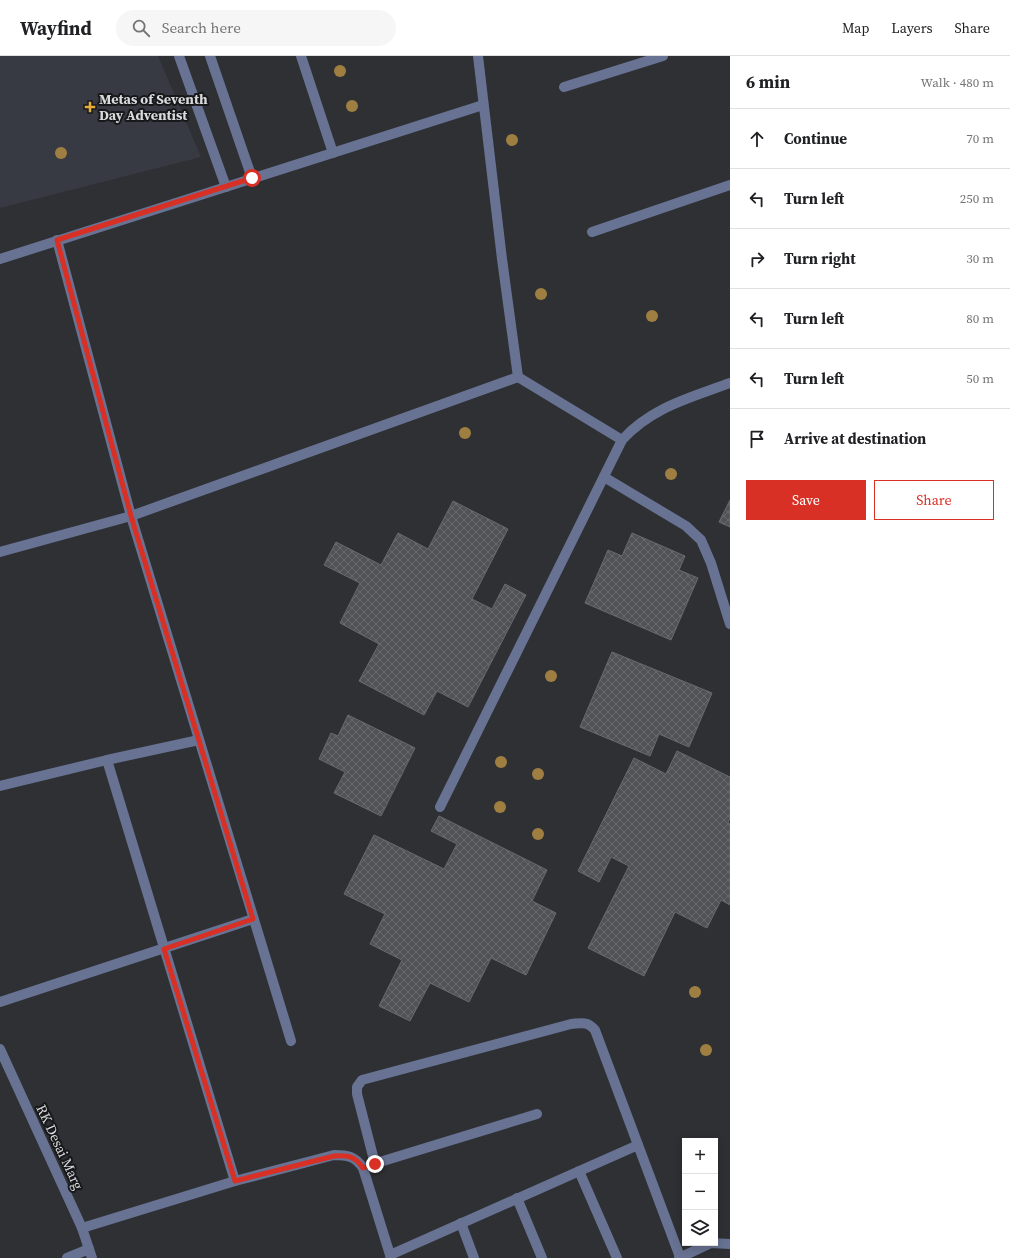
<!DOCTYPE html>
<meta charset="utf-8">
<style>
body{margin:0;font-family:"Source Serif 4",serif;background:#f6f6f6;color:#202124}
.controls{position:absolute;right:12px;bottom:12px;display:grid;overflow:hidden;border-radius:0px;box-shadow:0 2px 10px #0003}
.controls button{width:36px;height:36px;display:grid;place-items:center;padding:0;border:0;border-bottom:1px solid #e0e0e0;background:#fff;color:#202124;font:20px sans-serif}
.stop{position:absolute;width:12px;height:12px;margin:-9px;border:3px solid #d93025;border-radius:50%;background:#fff}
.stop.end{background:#d93025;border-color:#fff;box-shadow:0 1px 4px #0008}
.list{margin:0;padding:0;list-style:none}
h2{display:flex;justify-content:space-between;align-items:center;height:52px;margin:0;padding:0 16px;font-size:17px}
h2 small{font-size:13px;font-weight:400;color:#757577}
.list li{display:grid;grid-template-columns:26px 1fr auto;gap:12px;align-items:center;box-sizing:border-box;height:60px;padding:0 16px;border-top:1px solid #e0e0e0}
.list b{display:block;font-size:15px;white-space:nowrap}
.list em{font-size:13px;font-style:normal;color:#757577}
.actions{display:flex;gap:8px;padding:12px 16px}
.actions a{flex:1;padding:9px 0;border:1px solid #d93025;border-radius:0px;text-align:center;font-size:14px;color:#d93025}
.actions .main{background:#d93025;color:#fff}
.icon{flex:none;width:22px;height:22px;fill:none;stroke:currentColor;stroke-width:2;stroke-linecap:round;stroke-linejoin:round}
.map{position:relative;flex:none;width:730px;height:1202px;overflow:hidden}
header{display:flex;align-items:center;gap:24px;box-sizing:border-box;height:56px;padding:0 20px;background:#fff;border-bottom:1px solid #e0e0e0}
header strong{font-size:19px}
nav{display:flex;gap:22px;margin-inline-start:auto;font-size:14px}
.search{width:280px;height:36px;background:#f6f6f6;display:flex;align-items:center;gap:10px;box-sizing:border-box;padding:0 14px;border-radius:22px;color:#757577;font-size:15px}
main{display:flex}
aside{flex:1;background:#fff}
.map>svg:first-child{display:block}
</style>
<header>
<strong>Wayfind</strong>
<div class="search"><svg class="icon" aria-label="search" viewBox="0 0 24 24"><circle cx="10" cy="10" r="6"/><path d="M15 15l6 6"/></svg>Search here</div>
<nav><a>Map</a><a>Layers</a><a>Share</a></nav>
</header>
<main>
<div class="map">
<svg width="730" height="1202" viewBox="0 0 730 1202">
<defs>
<pattern id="building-cross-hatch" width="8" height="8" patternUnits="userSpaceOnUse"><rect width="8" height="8" fill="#515256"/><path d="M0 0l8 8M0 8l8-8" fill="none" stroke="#696a6e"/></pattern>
</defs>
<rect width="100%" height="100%" fill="#2e3034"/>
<polygon fill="#373a43" points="0,0 158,0 201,101 0,152"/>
<g fill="url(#building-cross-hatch)" stroke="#686a6e">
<polygon points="730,444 730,471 719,466"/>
<polygon points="453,445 508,473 472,543 492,553 505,528 526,539 468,651 437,635 424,659 359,625 379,588 340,567 360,527 324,509 336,486 381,509 398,477 428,493"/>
<polygon points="632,477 685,500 679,514 698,522 671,584 585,547 608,494 622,500"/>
<polygon points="612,596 712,637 689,691 659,678 650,700 580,671"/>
<polygon points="348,659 415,692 381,760 334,737 345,716 319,703 331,677 338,680"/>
<polygon points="677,695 730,721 730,762 728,767 730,768 730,849 721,844 707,872 675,856 644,920 588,892 629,810 611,801 599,826 578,815 634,702 666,718"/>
<polygon points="439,760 547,814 532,845 556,857 526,919 491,902 469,946 430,927 410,965 379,950 402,904 370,888 385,858 344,838 374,779 444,813 457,788 431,775"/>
</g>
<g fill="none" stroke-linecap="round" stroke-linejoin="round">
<g stroke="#687393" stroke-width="10">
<polyline points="179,0 226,131"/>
<polyline points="210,0 252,122"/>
<polyline points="301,0 333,97"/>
<polyline points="564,31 663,0"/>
<polyline points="592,176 730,129"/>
<polyline points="57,184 131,460 291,985"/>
<polyline points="0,203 483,49"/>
<polyline points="518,321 622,384"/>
<polyline points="604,421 686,470 701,484 711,507 730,568"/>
<polyline points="0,496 131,460 518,321 502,203 478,0"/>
<polyline points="107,704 235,1125"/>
<polyline points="0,730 107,704 199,684"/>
<path d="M440,751L622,384C652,351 690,342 730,327"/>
<polyline points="0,946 253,863"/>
<polyline points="0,993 82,1172 92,1202"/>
<path d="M375,1108L357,1038V1031L362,1024L571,968C583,967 587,965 595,974L680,1201"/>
<polyline points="370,1109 537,1058"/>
<polyline points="579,1115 617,1202"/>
<polyline points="517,1142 542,1202"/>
<polyline points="461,1167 474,1202"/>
<path d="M82,1172L235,1125L334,1099C347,1099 355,1100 363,1112L391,1202"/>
<polyline points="390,1199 638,1089"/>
<polyline points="67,1202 89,1193"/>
<polyline points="679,1202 711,1187 730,1188"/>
</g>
</g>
<g fill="#9f7f41">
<circle cx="340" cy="15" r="6"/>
<circle cx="352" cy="50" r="6"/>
<circle cx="512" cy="84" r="6"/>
<circle cx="61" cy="97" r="6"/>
<circle cx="541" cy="238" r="6"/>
<circle cx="652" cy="260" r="6"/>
<circle cx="465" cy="377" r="6"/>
<circle cx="671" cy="418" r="6"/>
<circle cx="551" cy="620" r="6"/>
<circle cx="501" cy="706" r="6"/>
<circle cx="538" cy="718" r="6"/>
<circle cx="500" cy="751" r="6"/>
<circle cx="538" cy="778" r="6"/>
<circle cx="695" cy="936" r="6"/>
<circle cx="706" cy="994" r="6"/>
</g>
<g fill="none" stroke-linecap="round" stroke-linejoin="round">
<path stroke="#d93025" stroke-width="5" d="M252,122L57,184L131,460L253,863L164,893L235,1125L334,1100C348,1099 355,1100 363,1112L375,1108"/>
</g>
<path fill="#e6ad36" stroke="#17181a" stroke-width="1.5" d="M88 45h4v4h4v4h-4v4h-4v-4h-4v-4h4z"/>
<g text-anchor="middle" stroke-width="4" stroke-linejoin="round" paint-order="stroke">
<g font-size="14" font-weight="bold" fill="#dadbdd" stroke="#17181a" text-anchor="start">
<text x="99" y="48">Metas of Seventh<tspan x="99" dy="16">Day Adventist</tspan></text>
</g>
<g font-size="14" fill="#dadbdd" stroke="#17181a">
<text transform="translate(60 1091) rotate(65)" y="5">RK Desai Marg</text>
</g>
</g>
</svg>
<div class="controls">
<button>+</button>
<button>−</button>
<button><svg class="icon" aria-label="layers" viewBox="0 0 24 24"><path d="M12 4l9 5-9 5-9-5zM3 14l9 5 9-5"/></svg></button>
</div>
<div class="stop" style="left:252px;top:122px"></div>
<div class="stop end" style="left:375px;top:1108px"></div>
</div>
<aside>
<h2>6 min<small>Walk · 480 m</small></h2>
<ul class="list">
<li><svg class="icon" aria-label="ahead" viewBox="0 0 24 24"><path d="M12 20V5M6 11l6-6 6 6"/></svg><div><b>Continue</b></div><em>70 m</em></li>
<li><svg class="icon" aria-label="left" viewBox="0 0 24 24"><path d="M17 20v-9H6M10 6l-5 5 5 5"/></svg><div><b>Turn left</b></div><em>250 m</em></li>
<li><svg class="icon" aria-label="right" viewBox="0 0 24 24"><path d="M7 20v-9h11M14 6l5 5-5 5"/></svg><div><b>Turn right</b></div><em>30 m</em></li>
<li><svg class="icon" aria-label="left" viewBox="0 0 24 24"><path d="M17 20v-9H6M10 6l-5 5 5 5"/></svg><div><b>Turn left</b></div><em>80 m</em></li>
<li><svg class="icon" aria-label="left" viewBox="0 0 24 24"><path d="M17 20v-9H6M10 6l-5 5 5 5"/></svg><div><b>Turn left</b></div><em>50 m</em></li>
<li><svg class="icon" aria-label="arrive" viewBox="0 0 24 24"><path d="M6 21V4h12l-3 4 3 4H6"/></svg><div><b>Arrive at destination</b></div></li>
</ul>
<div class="actions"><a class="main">Save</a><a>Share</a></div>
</aside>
</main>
